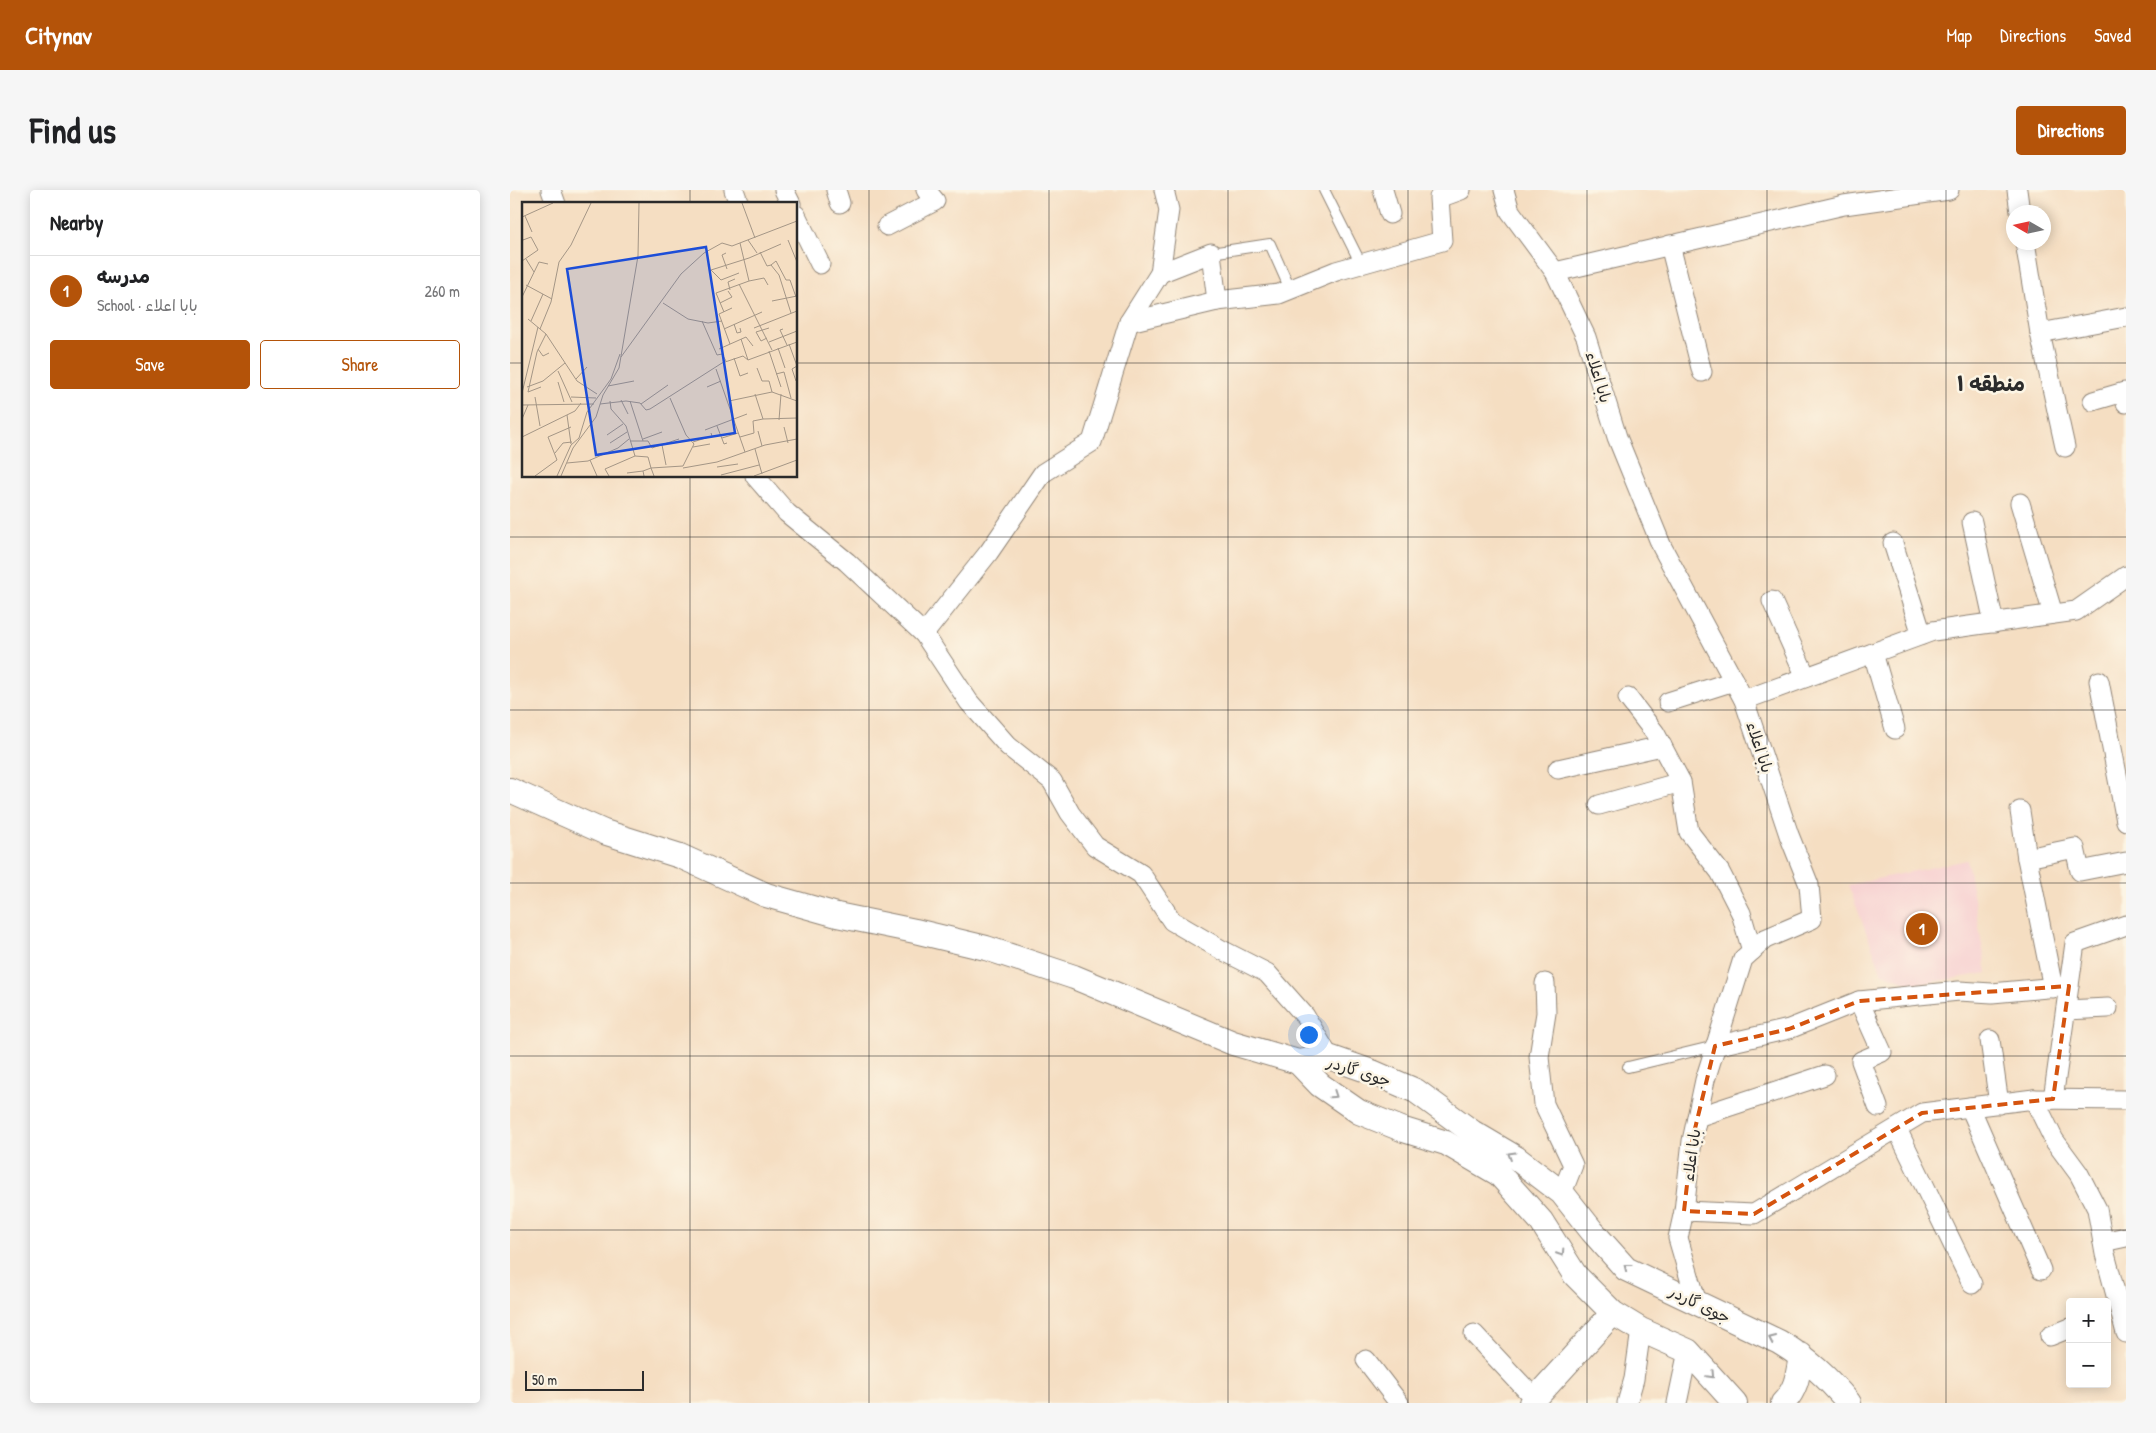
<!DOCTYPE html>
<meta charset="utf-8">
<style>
body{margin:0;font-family:"Patrick Hand","Playpen Sans Arabic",sans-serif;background:#f6f6f6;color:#202124}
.controls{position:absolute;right:15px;bottom:15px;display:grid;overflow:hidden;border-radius:5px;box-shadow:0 2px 12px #0003}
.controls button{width:45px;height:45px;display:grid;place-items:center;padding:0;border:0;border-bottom:1px solid #e0e0e0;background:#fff;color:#202124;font:25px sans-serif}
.compass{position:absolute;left:1496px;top:15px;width:45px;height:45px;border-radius:50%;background:#fff;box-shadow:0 2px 12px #0003;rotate:279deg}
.scale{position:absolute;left:15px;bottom:12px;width:119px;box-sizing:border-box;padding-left:5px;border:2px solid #2b2b2b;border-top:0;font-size:14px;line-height:18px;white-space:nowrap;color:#2b2b2b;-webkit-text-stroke:4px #fcf5e5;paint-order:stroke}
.you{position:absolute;left:798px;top:844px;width:18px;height:18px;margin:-12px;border:4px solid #fff;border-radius:50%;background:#1a73e8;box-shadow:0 0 0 8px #1a73e833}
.badge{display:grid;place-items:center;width:32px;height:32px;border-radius:50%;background:#b45309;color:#fff;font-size:16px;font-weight:700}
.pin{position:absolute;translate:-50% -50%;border:2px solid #fff;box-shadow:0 1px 5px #0006}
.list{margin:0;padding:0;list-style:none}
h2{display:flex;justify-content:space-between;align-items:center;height:65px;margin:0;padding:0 20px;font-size:21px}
h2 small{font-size:16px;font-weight:400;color:#757577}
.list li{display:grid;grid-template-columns:32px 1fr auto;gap:15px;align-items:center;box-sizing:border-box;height:70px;padding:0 20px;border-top:1px solid #e0e0e0}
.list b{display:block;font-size:19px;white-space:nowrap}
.list p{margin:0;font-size:16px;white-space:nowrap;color:#757577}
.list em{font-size:16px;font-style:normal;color:#757577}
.actions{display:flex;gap:10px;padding:15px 20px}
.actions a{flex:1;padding:11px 0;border:1px solid #b45309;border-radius:5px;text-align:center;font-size:18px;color:#b45309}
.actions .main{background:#b45309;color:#fff}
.map{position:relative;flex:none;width:1616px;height:1213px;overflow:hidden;border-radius:5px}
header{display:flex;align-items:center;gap:30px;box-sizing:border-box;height:70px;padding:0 25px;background:#b45309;color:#fff}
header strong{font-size:24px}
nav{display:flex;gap:28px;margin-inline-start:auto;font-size:18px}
.intro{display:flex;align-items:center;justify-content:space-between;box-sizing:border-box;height:120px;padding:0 30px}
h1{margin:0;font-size:35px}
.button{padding:12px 22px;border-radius:5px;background:#b45309;color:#fff;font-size:18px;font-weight:700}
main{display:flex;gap:30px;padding:0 30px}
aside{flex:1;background:#fff;border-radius:5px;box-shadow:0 2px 12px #0003}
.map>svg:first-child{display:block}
</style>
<header>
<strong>Citynav</strong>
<nav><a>Map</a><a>Directions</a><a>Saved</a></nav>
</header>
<div class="intro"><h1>Find us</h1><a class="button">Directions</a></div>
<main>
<aside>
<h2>Nearby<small></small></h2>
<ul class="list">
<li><span class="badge">1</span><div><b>مدرسه</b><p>School · بابا اعلاء</p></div><em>260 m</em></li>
</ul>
<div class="actions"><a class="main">Save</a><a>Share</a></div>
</aside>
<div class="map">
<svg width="1616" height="1213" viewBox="0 0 1616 1213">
<rect width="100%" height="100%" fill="#fcf5e5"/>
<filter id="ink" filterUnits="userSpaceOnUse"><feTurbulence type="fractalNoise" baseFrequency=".02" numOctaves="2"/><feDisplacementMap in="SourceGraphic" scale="10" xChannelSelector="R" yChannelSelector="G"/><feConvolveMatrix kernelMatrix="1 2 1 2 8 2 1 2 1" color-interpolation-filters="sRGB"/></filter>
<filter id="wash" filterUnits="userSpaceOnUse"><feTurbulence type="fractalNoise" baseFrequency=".0096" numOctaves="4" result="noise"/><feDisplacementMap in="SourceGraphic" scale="20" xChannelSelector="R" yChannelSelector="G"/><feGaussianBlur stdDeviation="1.12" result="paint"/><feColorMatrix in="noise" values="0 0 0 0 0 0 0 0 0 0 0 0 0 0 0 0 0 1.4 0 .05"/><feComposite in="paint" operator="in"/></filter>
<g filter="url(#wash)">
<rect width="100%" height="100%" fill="#f5dec2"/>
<polygon fill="#f7cfd0" points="1457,670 1477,783 1404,795 1372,783 1338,695"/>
</g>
<g filter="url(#ink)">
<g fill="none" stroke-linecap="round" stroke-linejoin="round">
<g stroke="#908476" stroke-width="12">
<g id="service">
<polyline points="814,0 851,74"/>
<polyline points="701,63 760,54 780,99"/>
<polyline points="1118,877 1205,856"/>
</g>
</g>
<g stroke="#908476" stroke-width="21">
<g id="minor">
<polyline points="41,0 46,14"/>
<polyline points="224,0 229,14"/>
<polyline points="274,0 281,14"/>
<polyline points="326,0 330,13"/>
<polyline points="873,0 880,24"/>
<polyline points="994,0 1000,21 1045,82 1076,147 1107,247 1152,357 1234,510 1279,645 1299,695 1302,729 1255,749 1233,769 1195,890 1182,951 1174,1021 1168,1048 1187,1113"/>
<polyline points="1507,0 1510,22"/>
<polyline points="286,25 310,74"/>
<polyline points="377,36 425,11 416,0"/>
<polyline points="1515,52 1530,143 1555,257"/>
<polyline points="1160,55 1192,182"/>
<polyline points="1045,82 1334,15 1439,0"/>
<polyline points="650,83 701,63 707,111"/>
<polyline points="619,132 707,111 769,104 826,81 932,51 929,8 951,0"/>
<polyline points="1530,143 1616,127"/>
<polyline points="1583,211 1614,202 1616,213"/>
<polyline points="245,286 277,323 337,372 414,444 459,512 498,556 542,591 560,623 585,656 631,684 662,731 710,759 757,783 795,826 819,867"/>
<polyline points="1510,313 1543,424"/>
<polyline points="1462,332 1484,433"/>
<polyline points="1383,353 1412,445"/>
<polyline points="1262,411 1296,487"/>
<polyline points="414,444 479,362 533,283 582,252 619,132 650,83 659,20 654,0"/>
<polyline points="1363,463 1385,539"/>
<polyline points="1589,491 1616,631"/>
<polyline points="1118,508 1145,543 1171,592 1179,642 1210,682 1231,723 1242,761"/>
<polyline points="1234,510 1423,441 1566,421 1616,386"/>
<polyline points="1158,512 1224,491"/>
<polyline points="1048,579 1152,556"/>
<polyline points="1089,615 1171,592"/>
<polyline points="1510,621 1517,668 1543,798"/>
<polyline points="1517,668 1565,658 1570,681 1616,672"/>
<polyline points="1035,793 1036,823 1029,867 1034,914 1063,975 1052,1003"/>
<polyline points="1349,811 1372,862 1351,871 1368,917"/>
<polyline points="1556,820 1598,818"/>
<polyline points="1480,850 1489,914"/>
<polyline points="1205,856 1279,839 1349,811 1449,801 1482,803 1559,796"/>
<polyline points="1524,909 1544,950 1569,984 1587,1019 1595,1064 1616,1143"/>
<polyline points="1543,909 1565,753 1616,735"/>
<polyline points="1460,917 1531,1080"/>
<polyline points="1187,927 1315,885"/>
<polyline points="1387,939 1462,1094"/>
<polyline points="1174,1021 1244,1024 1412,923 1524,909 1616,910"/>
<polyline points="1593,1052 1616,1047"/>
<polyline points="964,1144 1025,1209"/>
<polyline points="1540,1146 1560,1138"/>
<polyline points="856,1170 889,1213"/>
<polyline points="1117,1213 1124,1189 1131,1140"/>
<polyline points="1167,1213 1178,1161"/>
</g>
</g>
<g stroke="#908476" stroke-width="26">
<g id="tertiary">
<path d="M0,600L94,642L170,666L256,705L327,725L405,741L476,758L564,787L723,853L788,872L819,867L862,882L906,901L962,942L1006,968L1052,1003L1082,1041L1116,1079L1269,1152C1299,1170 1317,1187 1339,1213"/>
<polyline points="788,872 810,895 849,922 894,940 936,953 989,984 1031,1031 1065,1085 1103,1123 1131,1140 1178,1161 1225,1213"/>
<polyline points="1021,1213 1103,1123"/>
<path d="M1273,1213C1287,1199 1288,1184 1291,1165"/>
</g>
</g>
<use href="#service" stroke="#fff" stroke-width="10"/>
<use href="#minor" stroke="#fff" stroke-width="19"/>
<use href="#tertiary" stroke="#fff" stroke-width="24"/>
</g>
<defs><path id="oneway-chevron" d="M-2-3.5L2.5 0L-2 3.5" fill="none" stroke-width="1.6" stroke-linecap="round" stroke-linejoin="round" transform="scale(1.25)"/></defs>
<g stroke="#a0a0a0">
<use href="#oneway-chevron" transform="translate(824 905) rotate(34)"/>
<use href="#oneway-chevron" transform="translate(1001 965) rotate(-149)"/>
<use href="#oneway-chevron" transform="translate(1051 1063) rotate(57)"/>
<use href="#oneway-chevron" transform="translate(1117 1077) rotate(-142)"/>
<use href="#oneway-chevron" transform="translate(1262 1149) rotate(-155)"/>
<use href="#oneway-chevron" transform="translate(1201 1185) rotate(47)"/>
</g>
</g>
<path fill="none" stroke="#d5540f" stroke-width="4" stroke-dasharray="10 6" stroke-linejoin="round" d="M1559,796L1543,909L1412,923L1244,1024L1174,1021L1182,951L1205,856L1279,839L1349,811Z"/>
<path fill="none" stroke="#2b2b2b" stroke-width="1" stroke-opacity="0.55" d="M180,0V14M359,0V1213M539,0V1213M718,0V1213M898,0V1213M1077,0V1213M1257,0V1213M1436,0V1213M0,173H14M286,173H1616M180,286V1213M0,347H1616M0,520H1616M0,693H1616M0,866H1616M0,1040H1616"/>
<g text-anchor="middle" stroke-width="5" stroke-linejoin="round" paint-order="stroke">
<g font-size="16" fill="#2b2b2b" stroke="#fcf5e5">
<text transform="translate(1089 187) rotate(73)" y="6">بابا اعلاء</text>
<text transform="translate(1250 557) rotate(72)" y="6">بابا اعلاء</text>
<text transform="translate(849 881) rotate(18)" y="6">جوی گاردر</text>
<text transform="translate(1181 965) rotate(-82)" y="6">بابا اعلاء</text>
<text transform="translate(1190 1114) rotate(26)" y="6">جوی گاردر</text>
</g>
<g font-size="21" font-weight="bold" fill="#2b2b2b" stroke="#fcf5e5">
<text x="1481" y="201">منطقه ۱</text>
</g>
</g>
<g transform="translate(12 12)">
<rect width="275" height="275" fill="#f5dec2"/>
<path fill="none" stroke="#a49686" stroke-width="1" d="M220,1L233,36M3,14L10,30M0,15L31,1M0,35L1,38L9,35L16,48L0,59M226,38L235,51M266,38L275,60M238,50L245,64L249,63L257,73L269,111M204,51L200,53L205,67M4,57L12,70M249,63L254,59L264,78H268L274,95M217,71L199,78L189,68L227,56L259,42M227,79L242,76L246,83M217,82L250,148M4,83L30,97M208,88L206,80L213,77M0,95L17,60L26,62M250,99L275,94M141,101L166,117L186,121L200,119M198,101L210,95L206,89M202,110L194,91L227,79L218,41M6,117L24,132L55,179L75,192M9,119L21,92M180,119L195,153L200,152L204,159M212,122L215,131L219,130L218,126M232,126L275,109M18,127L29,100L37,60L49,43L69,1M202,127L240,110M261,127L258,128L265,143M245,136L239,139L234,130L247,126M219,137L226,158M247,140L275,129M208,142L197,112L210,106M267,142L275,164L270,167L274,179M256,146L263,166M16,147L21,154L27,151M197,147L224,135L231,144M247,149L259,185M99,155L159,72L182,51L200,41L210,44L275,19M212,156L218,174L226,171M235,166L240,179H247L250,190M194,167L223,250M36,169L50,200M254,172L262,170L269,196M54,177L65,165M36,180L42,200M86,184L112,179M5,185L21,179L43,161M19,185L6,190L15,150L24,132M185,185L199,179M0,191L16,125M233,192L241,217L275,216M13,195L18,224M49,195L74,196M99,198L106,212M88,199L89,207L104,224L113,254M108,199L121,239M207,199L250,190L275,199M78,202L104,199L118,201L124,208L128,207L200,161L221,154L226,158L275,140M119,202L146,183M0,203L72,202M45,213L49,242M0,217L6,203M257,218L259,192M195,224L202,242L205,241M262,225L266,241M183,228L225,212M236,229L240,244M85,233L101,222M0,235L53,209L59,201M218,235L232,231L231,219L241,217M200,236L216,231M121,237L140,230M108,239H126L130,246L157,237M171,240L190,234L189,231M88,241L105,230M140,243L144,263M171,245L188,242M233,247L240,272M33,251L41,241L50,240M68,258L75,274M45,261L66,259L96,246L107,237M195,265L216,262M161,266L195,260L243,243L275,237M105,271L121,269M199,273L237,263M13,274L35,258L26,235L49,225M35,274L49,243L57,236L65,210L89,177L98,152M39,274L51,246L74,215L81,193L97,166L116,54L117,1M87,274L83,267L113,254L126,255L129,266L161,264L172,242L164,233L148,196M122,274L121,269L129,266L132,274M232,274L275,258"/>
<path fill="#1d4ed8" fill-opacity="0.15" stroke="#1d4ed8" stroke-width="2.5" d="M184,45L213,231L74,253L45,67Z"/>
<rect width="275" height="275" fill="none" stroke="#2b2b2b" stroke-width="2.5"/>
</g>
</svg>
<div class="controls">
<button>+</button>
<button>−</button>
</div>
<svg class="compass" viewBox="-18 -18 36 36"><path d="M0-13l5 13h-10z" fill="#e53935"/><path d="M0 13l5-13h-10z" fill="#757577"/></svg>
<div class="scale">50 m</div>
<div class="you"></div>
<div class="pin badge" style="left:1412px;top:739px">1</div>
</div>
</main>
